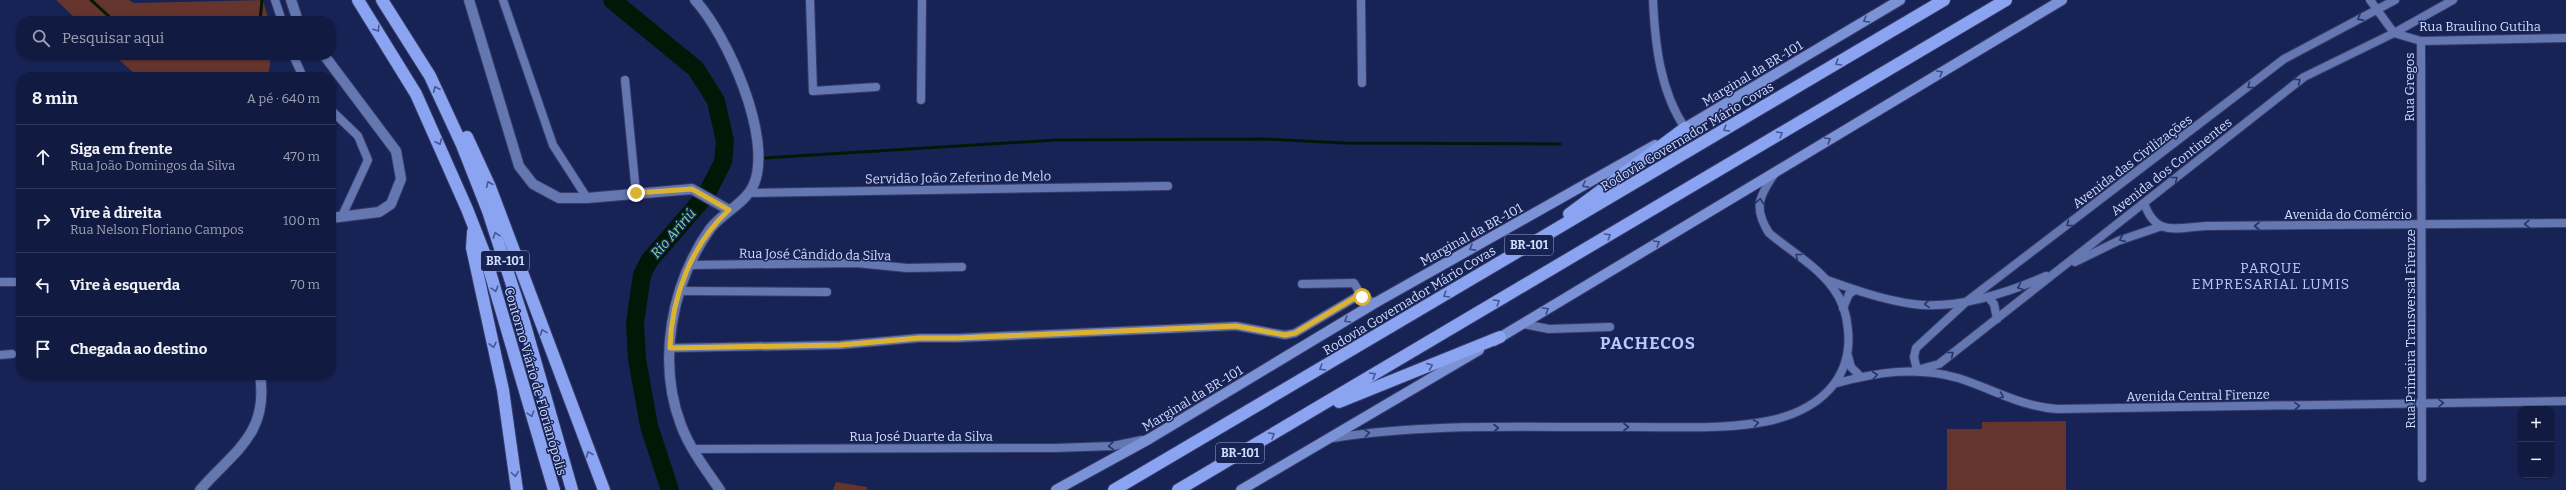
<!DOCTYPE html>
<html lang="pt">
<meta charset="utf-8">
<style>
body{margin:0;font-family:Bitter,serif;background:#1e274b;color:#f1f3f6}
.controls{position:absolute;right:12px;bottom:12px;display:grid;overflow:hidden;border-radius:8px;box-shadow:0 1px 3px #0004}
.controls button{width:36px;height:36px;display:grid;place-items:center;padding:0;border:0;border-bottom:1px solid #303859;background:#111a40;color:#f1f3f6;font:20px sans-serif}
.stop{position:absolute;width:12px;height:12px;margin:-9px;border:3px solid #dcb233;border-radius:50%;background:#fff}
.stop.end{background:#dcb233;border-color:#fff;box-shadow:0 1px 4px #0008}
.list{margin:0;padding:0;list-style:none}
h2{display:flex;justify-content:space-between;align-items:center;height:52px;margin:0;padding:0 16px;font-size:17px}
h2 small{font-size:13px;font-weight:400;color:#9ca1b1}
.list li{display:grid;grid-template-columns:26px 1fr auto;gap:12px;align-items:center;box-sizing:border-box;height:64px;padding:0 16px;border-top:1px solid #303859}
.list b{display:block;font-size:15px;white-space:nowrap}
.list p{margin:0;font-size:13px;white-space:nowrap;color:#9ca1b1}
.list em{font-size:13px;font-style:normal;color:#9ca1b1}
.icon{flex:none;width:22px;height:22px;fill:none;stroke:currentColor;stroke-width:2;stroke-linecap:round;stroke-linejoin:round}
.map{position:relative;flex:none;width:2566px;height:490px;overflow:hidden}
.search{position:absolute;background:#111a40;box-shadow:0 1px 3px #0004;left:16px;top:16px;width:320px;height:44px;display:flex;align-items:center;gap:10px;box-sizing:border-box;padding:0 14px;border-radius:16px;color:#9ca1b1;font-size:15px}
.panel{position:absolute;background:#111a40;box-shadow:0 1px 3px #0004;left:16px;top:72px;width:320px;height:308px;border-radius:16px}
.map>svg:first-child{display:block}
</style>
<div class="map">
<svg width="2566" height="490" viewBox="0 0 2566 490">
<rect width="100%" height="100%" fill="#172355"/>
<g fill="#65342d">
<polygon points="56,0 129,0 134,3 263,0 269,21 78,21"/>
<polygon points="114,55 271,55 268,77 138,77"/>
<polygon points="2066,421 2066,490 1947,490 1947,429 1982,429 1982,422"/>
<polygon points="836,482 867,487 867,490 833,490"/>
</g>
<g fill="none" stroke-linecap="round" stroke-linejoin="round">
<g stroke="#021807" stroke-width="3">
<polyline points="91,0 114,21"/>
<polyline points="260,21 262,0"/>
<polyline points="764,158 1056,140 1266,139 1344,143 1560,144"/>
</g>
<polyline stroke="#021807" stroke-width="18" points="612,0 696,69 716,101 725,141 723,162 706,195 649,261 642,275 635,323 637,359 649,426 670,490"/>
<g stroke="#363b68" stroke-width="10">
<g id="minor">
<polyline points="275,0 282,21"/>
<polyline points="503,0 553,145 587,198"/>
<polyline points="810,0 813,91 876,87"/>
<polyline points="1361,0 1362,83"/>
<path d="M1653,0C1655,44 1660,91 1685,128"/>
<polyline points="2370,0 2394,33 2421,41 2566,38"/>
<polyline points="2395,0 2284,59 1966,302 1916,348 1914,357 1917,370 1939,364 2304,77 2394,33 2453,0"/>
<polyline points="2421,41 2422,478"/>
<polyline points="293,55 303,77"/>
<polyline points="625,80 636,193"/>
<polyline points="921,100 922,0"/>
<polyline points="331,110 358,136 368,160 342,216"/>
<polyline points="748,193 1168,186"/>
<path d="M2144,203C2156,237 2175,228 2206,226L2566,223"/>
<polyline points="2075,262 2118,241 2159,227"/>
<polyline points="692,265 856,263 907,268 962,267"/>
<path d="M1827,280C1855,290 1884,300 1913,304C1955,310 2008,293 2046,276"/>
<polyline points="0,282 21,282"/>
<polyline points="1302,284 1354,283 1362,297"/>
<polyline points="680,291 827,292"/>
<polyline points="1988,297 1994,304 1997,319"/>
<polyline points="1843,308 1849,294 1855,290"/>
<polyline points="1523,324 1549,329 1610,327"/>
<polyline points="670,348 840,345 919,338 957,338 1236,326 1285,335 1295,333 1356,297 1362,297 1375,303"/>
<polyline points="0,355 12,354"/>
<polyline points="1848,356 1851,367 1860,376"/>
<path d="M1837,383C1878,372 1917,366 1958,378C1993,389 2019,406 2057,409L2566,401"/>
<path d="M1333,438C1432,422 1535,428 1636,427C1680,427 1729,430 1773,420C1818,409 1853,380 1848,330C1847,316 1842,300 1833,288C1817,266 1789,250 1769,233C1753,208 1759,196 1775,173"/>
<polyline points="693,449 1055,448 1113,446 1142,440"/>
</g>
</g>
<g stroke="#363b68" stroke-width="12">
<g id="tertiary">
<polyline points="291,0 298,21"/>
<polyline points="469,0 519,166 533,184 559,198 587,198 692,189 729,210"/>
<path d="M695,0C727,35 773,137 754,184C746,203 722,213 710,229C671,284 657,362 681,425C690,449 706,470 720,490"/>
<polyline points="324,55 396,151 401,179 391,204 379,212 331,218"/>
<path d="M200,490C234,451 269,434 260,375"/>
</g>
</g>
<g stroke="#363b68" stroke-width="12">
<g id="primary">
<polyline points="1678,132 1900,0"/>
<polyline points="1494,341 2062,0"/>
<polyline points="1056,490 1149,439 1375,303 1655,145"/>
<polyline points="1241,490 1479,350"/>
</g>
</g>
<g stroke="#363b68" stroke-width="14">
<g id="motorway">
<polyline points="358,0 416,94 467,209 485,255 554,490"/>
<polyline points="382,0 430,76 462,145 488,211 524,322 572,490"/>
<polyline points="467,137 490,187 604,490"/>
<polyline points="1569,214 1685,128"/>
<polyline points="473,232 472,248 503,390 517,490"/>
<polyline points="1339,402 1500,337"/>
<polyline points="1114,490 1944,0"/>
<polyline points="1178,490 2006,0"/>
</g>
</g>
<use href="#minor" stroke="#6477b0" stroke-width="8"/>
<use href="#tertiary" stroke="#6477b0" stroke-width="10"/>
<use href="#primary" stroke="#7b92d7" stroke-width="10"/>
<use href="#motorway" stroke="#8aa4f1" stroke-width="12"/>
</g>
<defs><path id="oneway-chevron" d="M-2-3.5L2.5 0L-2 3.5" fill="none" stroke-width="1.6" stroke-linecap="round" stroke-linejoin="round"/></defs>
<g stroke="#263467">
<use href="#oneway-chevron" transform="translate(2360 18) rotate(152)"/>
<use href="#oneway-chevron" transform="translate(2298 81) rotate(-38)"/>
<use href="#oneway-chevron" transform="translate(2250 86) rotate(143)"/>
<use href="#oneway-chevron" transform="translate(2175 179) rotate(-38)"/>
<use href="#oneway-chevron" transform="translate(1760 201) rotate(-81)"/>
<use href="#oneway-chevron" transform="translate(2069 224) rotate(143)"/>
<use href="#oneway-chevron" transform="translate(2527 224) rotate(179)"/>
<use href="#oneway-chevron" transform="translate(2257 226) rotate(180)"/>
<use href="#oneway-chevron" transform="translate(2122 239) rotate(158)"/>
<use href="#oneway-chevron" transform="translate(1798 256) rotate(-141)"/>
<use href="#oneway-chevron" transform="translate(2020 287) rotate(160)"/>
<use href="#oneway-chevron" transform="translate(1927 304) rotate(178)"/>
<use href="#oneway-chevron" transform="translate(1951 354) rotate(-38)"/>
<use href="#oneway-chevron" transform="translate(1875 375) rotate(-7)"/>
<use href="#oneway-chevron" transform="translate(2001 396) rotate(22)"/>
<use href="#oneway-chevron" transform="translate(2441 403) rotate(-1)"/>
<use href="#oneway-chevron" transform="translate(2297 406) rotate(-1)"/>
<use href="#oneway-chevron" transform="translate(1756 423) rotate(-9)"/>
<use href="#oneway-chevron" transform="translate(1626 427)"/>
<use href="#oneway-chevron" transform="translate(1496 428)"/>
<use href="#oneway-chevron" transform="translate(1367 433) rotate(-8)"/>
<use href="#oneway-chevron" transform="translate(1111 446) rotate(175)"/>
</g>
<g stroke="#3a4a82">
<use href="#oneway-chevron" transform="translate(1866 20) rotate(149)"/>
<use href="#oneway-chevron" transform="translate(1940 73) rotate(-31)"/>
<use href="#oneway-chevron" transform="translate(1828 140) rotate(-31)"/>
<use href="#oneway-chevron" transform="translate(1585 185) rotate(151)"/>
<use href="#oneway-chevron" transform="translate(1657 243) rotate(-31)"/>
<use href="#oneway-chevron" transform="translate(1472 248) rotate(151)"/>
<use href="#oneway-chevron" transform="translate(1546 310) rotate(-31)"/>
<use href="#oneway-chevron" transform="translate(1347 320) rotate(149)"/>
</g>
<g stroke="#455793">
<use href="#oneway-chevron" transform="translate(377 29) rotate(57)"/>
<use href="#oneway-chevron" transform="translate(1838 63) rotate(149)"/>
<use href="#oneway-chevron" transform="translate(436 89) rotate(-115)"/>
<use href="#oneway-chevron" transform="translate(1726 129) rotate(149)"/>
<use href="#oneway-chevron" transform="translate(1780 134) rotate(-31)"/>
<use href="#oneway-chevron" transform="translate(439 142) rotate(65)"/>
<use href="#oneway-chevron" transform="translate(489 184) rotate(-113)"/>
<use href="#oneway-chevron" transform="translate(496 235) rotate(-108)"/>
<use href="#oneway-chevron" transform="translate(1608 236) rotate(-31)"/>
<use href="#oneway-chevron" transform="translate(495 289) rotate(74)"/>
<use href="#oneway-chevron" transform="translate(1446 295) rotate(149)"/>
<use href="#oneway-chevron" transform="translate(1497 302) rotate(-31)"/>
<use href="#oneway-chevron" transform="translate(543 332) rotate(-110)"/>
<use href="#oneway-chevron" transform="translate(493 345) rotate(78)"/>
<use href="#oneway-chevron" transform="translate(1430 366) rotate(-22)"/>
<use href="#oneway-chevron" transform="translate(1322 368) rotate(149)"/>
<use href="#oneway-chevron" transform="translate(1373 375) rotate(-31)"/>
<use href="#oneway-chevron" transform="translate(531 414) rotate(72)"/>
<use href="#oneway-chevron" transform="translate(1272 435) rotate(-30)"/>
<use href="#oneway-chevron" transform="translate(589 454) rotate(-112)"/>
<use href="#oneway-chevron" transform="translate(515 474) rotate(82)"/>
</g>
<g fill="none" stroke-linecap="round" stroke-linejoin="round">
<path stroke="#dcb233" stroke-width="5" d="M636,193L692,189L729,210C692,243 671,298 670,348L840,345L919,338H957L1236,326L1285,335L1295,333L1356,297H1362"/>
</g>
<g text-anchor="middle" stroke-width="3" stroke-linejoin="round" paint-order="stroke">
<g fill="#172355" stroke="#99a5cb" stroke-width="1">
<rect x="1505" y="235" width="48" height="20" rx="3"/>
<rect x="481" y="251" width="48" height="20" rx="3"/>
<rect x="1216" y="443" width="48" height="20" rx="3"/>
</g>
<g font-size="12" font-weight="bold" fill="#d1ddfd">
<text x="1529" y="249">BR-101</text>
<text x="505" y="265">BR-101</text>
<text x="1240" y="457">BR-101</text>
</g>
<g font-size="13" fill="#d1ddfd" stroke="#172355">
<text x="2480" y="31">Rua Braulino Gutiha</text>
<text transform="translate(1752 73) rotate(-31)" y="5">Marginal da BR-101</text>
<text transform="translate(2409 87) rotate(-90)" y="5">Rua Gregos</text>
<text transform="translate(1687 136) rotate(-31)" y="5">Rodovia Governador Mário Covas</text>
<text transform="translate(2132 161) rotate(-37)" y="5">Avenida das Civilizações</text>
<text transform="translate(2171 166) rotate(-38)" y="5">Avenida dos Continentes</text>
<text transform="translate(958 177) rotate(-1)" y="5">Servidão João Zeferino de Melo</text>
<text x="2348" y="219">Avenida do Comércio</text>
<text transform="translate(1471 234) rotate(-29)" y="5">Marginal da BR-101</text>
<text transform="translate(815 254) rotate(1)" y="5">Rua José Cândido da Silva</text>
<text transform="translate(1409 300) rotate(-31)" y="5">Rodovia Governador Mário Covas</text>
<text transform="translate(2410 329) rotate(-90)" y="5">Rua Primeira Transversal Firenze</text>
<text transform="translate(536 381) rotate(74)" y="5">Contorno Viário de Florianópolis</text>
<text transform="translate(2198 395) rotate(-1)" y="5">Avenida Central Firenze</text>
<text transform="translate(1192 398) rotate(-31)" y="5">Marginal da BR-101</text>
<text x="921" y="441">Rua José Duarte da Silva</text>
</g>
<g font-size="14" font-style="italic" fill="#79de8f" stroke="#172355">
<text transform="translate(673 233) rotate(-49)" y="5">Rio Aririú</text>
</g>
<g font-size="14" letter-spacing="1" fill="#b7c9fc" stroke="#172355">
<text x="2271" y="273">PARQUE<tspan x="2271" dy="16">EMPRESARIAL LUMIS</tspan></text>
</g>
<g font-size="17" font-weight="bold" letter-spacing="1" fill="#b7c9fc" stroke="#172355">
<text x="1648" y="349">PACHECOS</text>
</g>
</g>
</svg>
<div class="controls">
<button>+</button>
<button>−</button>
</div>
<div class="stop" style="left:1362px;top:297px"></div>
<div class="stop end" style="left:636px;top:193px"></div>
<div class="search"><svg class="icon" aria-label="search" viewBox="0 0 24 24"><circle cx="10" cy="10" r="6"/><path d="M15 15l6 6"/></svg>Pesquisar aqui</div>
<section class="panel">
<h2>8 min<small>A pé · 640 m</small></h2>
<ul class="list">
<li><svg class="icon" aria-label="ahead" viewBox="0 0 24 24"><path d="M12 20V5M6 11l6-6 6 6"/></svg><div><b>Siga em frente</b><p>Rua João Domingos da Silva</p></div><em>470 m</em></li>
<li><svg class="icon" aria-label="right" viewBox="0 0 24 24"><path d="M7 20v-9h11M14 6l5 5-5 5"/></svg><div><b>Vire à direita</b><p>Rua Nelson Floriano Campos</p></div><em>100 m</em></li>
<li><svg class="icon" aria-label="left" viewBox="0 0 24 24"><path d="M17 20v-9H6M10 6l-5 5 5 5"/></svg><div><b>Vire à esquerda</b></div><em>70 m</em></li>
<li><svg class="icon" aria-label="arrive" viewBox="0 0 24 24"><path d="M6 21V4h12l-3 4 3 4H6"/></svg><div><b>Chegada ao destino</b></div></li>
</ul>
</section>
</div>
